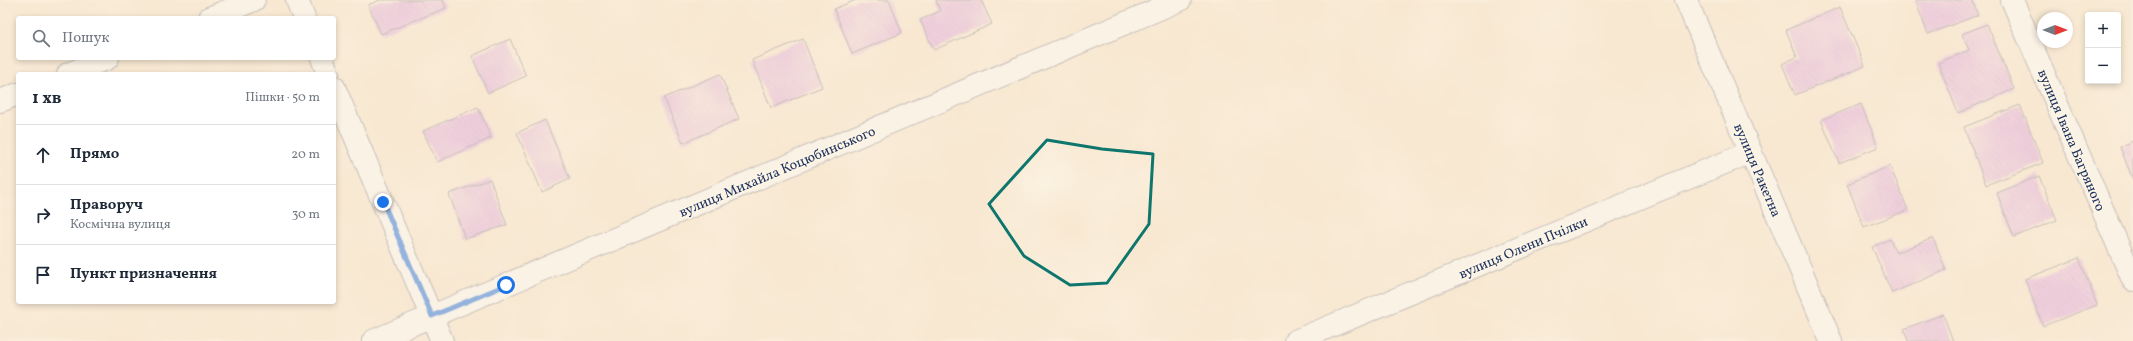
<!DOCTYPE html>
<html lang="uk">
<meta charset="utf-8">
<style>
body{margin:0;font-family:Vollkorn,serif;background:#f6f6f7;color:#1f2937}
.controls{position:absolute;right:12px;top:12px;display:grid;overflow:hidden;border-radius:4px;box-shadow:0 2px 6px #0003}
.controls button{width:36px;height:36px;display:grid;place-items:center;padding:0;border:0;border-bottom:1px solid #e0e1e3;background:#fff;color:#1f2937;font:20px sans-serif}
.compass{position:absolute;left:2037px;top:12px;width:36px;height:36px;border-radius:50%;background:#fff;box-shadow:0 2px 6px #0003;rotate:90deg}
.stop{position:absolute;width:12px;height:12px;margin:-9px;border:3px solid #1a73e8;border-radius:50%;background:#fff}
.stop.end{background:#1a73e8;border-color:#fff;box-shadow:0 1px 4px #0008}
.list{margin:0;padding:0;list-style:none}
h2{display:flex;justify-content:space-between;align-items:center;height:52px;margin:0;padding:0 16px;font-size:17px}
h2 small{font-size:13px;font-weight:400;color:#747a83}
.list li{display:grid;grid-template-columns:26px 1fr auto;gap:12px;align-items:center;box-sizing:border-box;height:60px;padding:0 16px;border-top:1px solid #e0e1e3}
.list b{display:block;font-size:15px;white-space:nowrap}
.list p{margin:0;font-size:13px;white-space:nowrap;color:#747a83}
.list em{font-size:13px;font-style:normal;color:#747a83}
.icon{flex:none;width:22px;height:22px;fill:none;stroke:currentColor;stroke-width:2;stroke-linecap:round;stroke-linejoin:round}
.map{position:relative;flex:none;width:2133px;height:341px;overflow:hidden}
.search{position:absolute;background:#fff;box-shadow:0 2px 6px #0003;left:16px;top:16px;width:320px;height:44px;display:flex;align-items:center;gap:10px;box-sizing:border-box;padding:0 14px;border-radius:4px;color:#747a83;font-size:15px}
.panel{position:absolute;background:#fff;box-shadow:0 2px 6px #0003;left:16px;top:72px;width:320px;height:232px;border-radius:4px}
.map>svg:first-child{display:block}
</style>
<div class="map">
<svg width="2133" height="341" viewBox="0 0 2133 341">
<defs>
<pattern id="building-back-hatch" width="6" height="6" patternUnits="userSpaceOnUse"><rect width="6" height="6" fill="#e3afe8"/><path d="M-1 5l2 2M0 0l6 6M5-1l2 2" fill="none" stroke="#c297c9"/></pattern>
</defs>
<rect width="100%" height="100%" fill="#fcf5e5"/>
<filter id="ink" filterUnits="userSpaceOnUse"><feTurbulence type="fractalNoise" baseFrequency=".025" numOctaves="2"/><feDisplacementMap in="SourceGraphic" scale="8" xChannelSelector="R" yChannelSelector="G"/><feConvolveMatrix kernelMatrix="1 2 1 2 8 2 1 2 1" color-interpolation-filters="sRGB"/></filter>
<filter id="wash" filterUnits="userSpaceOnUse"><feTurbulence type="fractalNoise" baseFrequency=".012" numOctaves="4" result="noise"/><feDisplacementMap in="SourceGraphic" scale="16" xChannelSelector="R" yChannelSelector="G"/><feGaussianBlur stdDeviation="0.9" result="paint"/><feColorMatrix in="noise" values="0 0 0 0 0 0 0 0 0 0 0 0 0 0 0 0 0 1.4 0 .05"/><feComposite in="paint" operator="in"/></filter>
<g filter="url(#wash)">
<rect width="100%" height="100%" fill="#f8e8d2"/>
<g id="blocks">
<g fill="url(#building-back-hatch)">
<polygon points="380,0 443,0 446,8 381,34 368,5"/>
<polygon points="856,0 889,0 902,33 852,54 834,9"/>
<polygon points="936,0 981,0 992,24 934,50 920,20 940,11"/>
<polygon points="1915,0 1972,0 1978,15 1928,34"/>
<polygon points="1840,7 1865,66 1795,95 1782,64 1797,57 1786,30"/>
<polygon points="1987,24 2014,89 1958,113 1938,63 1969,50 1962,34"/>
<polygon points="510,39 526,76 488,93 472,56"/>
<polygon points="803,39 822,87 771,108 752,60"/>
<polygon points="720,74 739,119 683,143 664,98"/>
<polygon points="1861,104 1878,147 1839,163 1821,120"/>
<polygon points="2020,105 2043,163 1986,185 1964,127"/>
<polygon points="478,107 491,138 437,162 423,131"/>
<polygon points="545,120 570,179 542,192 517,133"/>
<polygon points="2133,141 2133,180 2120,147"/>
<polygon points="1890,166 1908,210 1864,227 1847,184"/>
<polygon points="2039,176 2057,220 2014,237 1997,193"/>
<polygon points="490,179 507,225 465,239 449,194"/>
<polygon points="1933,238 1946,270 1892,293 1872,247 1890,239 1896,253"/>
<polygon points="2079,258 2097,305 2043,326 2025,279"/>
<polygon points="1943,314 1953,341 1908,341 1904,329"/>
</g>
</g>
</g>
<g filter="url(#ink)">
<use href="#blocks" fill-opacity="0" stroke="#8a8c98" stroke-width="1"/>
<g fill="none" stroke-linecap="round" stroke-linejoin="round">
<g stroke="#8a8c98" stroke-width="24">
<g id="minor">
<polyline points="297,0 304,18"/>
<polyline points="1686,0 1831,341"/>
<polyline points="2012,0 2133,280"/>
<polyline points="209,18 254,0"/>
<polyline points="322,58 328,74"/>
<polyline points="68,74 108,58"/>
<polyline points="334,87 442,341"/>
<polyline points="0,101 18,94"/>
<polyline points="373,341 1180,0"/>
<polyline points="1295,341 1751,152"/>
</g>
</g>
<use href="#minor" stroke="#fff" stroke-width="22"/>
</g>
</g>
<g fill="none" stroke-linecap="round" stroke-linejoin="round" filter="url(#ink)">
<polyline stroke="#1a73e8" stroke-width="5" points="383,202 432,316 506,285"/>
</g>
<path d="M0 0H2133V341H0ZM1047,140L1102,149L1153,154L1149,224L1107,283L1070,285L1024,256L989,204Z" fill="#f8e8d2" fill-opacity=".55" fill-rule="evenodd"/>
<path fill="none" stroke="#0f766e" stroke-width="3" stroke-linejoin="round" d="M1047,140L1102,149L1153,154L1149,224L1107,283L1070,285L1024,256L989,204Z"/>
<g text-anchor="middle" stroke-width="3.5" stroke-linejoin="round" paint-order="stroke">
<g font-size="14" fill="#1b2f5e" stroke="#fcf5e5">
<text transform="translate(2072 140) rotate(67)" y="5">вулиця Івана Багряного</text>
<text transform="translate(1758 170) rotate(67)" y="5">вулиця Ракетна</text>
<text transform="translate(777 171) rotate(-23)" y="5">вулиця Михайла Коцюбинського</text>
<text transform="translate(1523 247) rotate(-23)" y="5">вулиця Олени Пчілки</text>
</g>
</g>
</svg>
<div class="controls">
<button>+</button>
<button>−</button>
</div>
<svg class="compass" viewBox="-18 -18 36 36"><path d="M0-13l5 13h-10z" fill="#e53935"/><path d="M0 13l5-13h-10z" fill="#747a83"/></svg>
<div class="stop" style="left:506px;top:285px"></div>
<div class="stop end" style="left:383px;top:202px"></div>
<div class="search"><svg class="icon" aria-label="search" viewBox="0 0 24 24"><circle cx="10" cy="10" r="6"/><path d="M15 15l6 6"/></svg>Пошук</div>
<section class="panel">
<h2>1 хв<small>Пішки · 50 m</small></h2>
<ul class="list">
<li><svg class="icon" aria-label="ahead" viewBox="0 0 24 24"><path d="M12 20V5M6 11l6-6 6 6"/></svg><div><b>Прямо</b></div><em>20 m</em></li>
<li><svg class="icon" aria-label="right" viewBox="0 0 24 24"><path d="M7 20v-9h11M14 6l5 5-5 5"/></svg><div><b>Праворуч</b><p>Космічна вулиця</p></div><em>30 m</em></li>
<li><svg class="icon" aria-label="arrive" viewBox="0 0 24 24"><path d="M6 21V4h12l-3 4 3 4H6"/></svg><div><b>Пункт призначення</b></div></li>
</ul>
</section>
</div>
